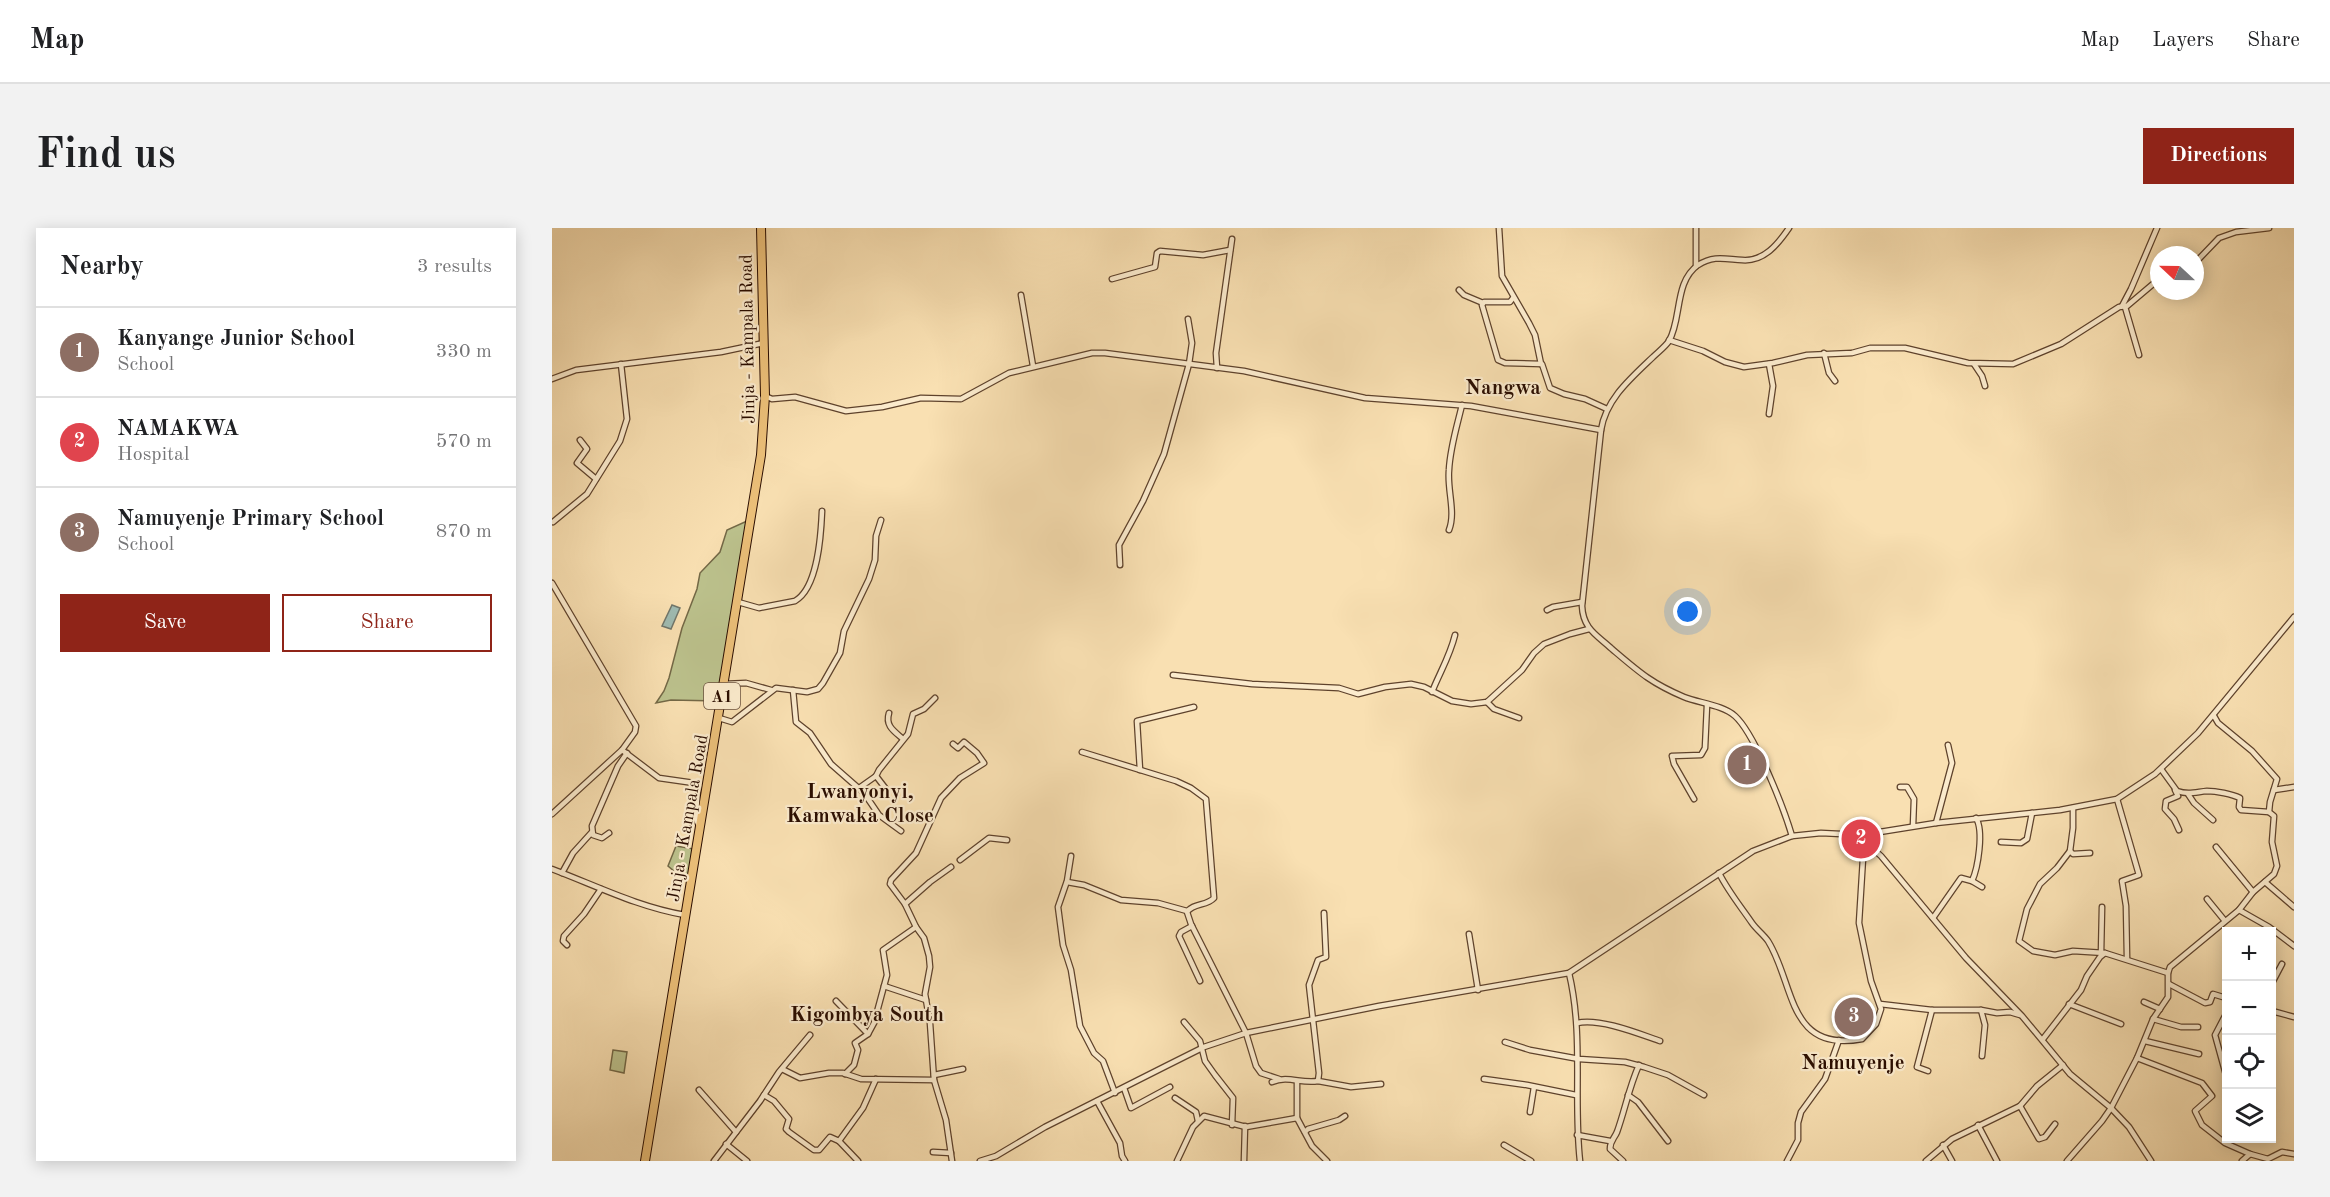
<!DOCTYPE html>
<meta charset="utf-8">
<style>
body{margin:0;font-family:"Old Standard TT",serif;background:#f2f2f2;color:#202124}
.controls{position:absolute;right:18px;bottom:18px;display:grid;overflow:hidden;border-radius:0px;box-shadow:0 3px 15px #0003}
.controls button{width:54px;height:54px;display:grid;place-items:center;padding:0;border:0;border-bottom:2px solid #e0e0e0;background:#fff;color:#202124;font:30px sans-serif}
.compass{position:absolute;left:1598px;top:18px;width:54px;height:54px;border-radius:50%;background:#fff;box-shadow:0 3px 15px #0003;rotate:292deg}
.you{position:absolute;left:1136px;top:384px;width:21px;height:21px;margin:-15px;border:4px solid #fff;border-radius:50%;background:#1a73e8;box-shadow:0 0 0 9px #1a73e833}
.badge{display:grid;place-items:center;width:39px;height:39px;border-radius:50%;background:#8f2418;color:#fff;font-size:20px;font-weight:700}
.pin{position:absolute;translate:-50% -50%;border:3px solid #fff;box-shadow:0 2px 6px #0006}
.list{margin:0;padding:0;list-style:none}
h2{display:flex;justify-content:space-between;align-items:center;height:78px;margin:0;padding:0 24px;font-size:26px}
h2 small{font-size:20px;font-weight:400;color:#757577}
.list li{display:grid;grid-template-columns:39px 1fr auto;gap:18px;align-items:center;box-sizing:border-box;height:90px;padding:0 24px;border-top:2px solid #e0e0e0}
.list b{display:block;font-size:22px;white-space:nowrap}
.list p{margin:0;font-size:20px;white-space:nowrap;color:#757577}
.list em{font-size:20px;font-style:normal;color:#757577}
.actions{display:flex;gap:12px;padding:18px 24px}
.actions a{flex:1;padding:14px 0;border:2px solid #8f2418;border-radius:0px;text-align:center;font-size:21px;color:#8f2418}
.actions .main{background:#8f2418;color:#fff}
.icon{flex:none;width:33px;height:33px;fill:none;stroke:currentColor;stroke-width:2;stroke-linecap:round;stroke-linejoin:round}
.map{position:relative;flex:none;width:1742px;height:933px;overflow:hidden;border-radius:0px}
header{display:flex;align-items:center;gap:36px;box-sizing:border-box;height:84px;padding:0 30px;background:#fff;border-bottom:2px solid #e0e0e0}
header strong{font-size:28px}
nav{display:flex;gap:33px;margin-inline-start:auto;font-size:21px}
.intro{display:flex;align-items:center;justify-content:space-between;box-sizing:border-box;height:144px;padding:0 36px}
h1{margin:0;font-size:42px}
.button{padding:15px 27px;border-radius:0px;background:#8f2418;color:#fff;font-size:21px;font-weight:700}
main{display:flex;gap:36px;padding:0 36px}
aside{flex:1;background:#fff;border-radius:0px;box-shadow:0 3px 15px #0003}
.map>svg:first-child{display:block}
</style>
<header>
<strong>Map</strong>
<nav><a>Map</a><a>Layers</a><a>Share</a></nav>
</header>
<div class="intro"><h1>Find us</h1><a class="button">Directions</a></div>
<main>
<aside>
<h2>Nearby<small>3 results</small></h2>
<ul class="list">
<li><span class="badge" style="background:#8d6e63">1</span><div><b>Kanyange Junior School</b><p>School</p></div><em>330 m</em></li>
<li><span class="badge" style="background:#e0444e">2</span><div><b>NAMAKWA</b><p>Hospital</p></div><em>570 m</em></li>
<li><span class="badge" style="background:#8d6e63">3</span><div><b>Namuyenje Primary School</b><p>School</p></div><em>870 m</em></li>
</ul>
<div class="actions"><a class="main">Save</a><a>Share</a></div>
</aside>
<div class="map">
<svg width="1742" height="933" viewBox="0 0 1742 933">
<rect width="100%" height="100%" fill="#f9e0b2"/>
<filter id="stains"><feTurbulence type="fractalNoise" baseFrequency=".00333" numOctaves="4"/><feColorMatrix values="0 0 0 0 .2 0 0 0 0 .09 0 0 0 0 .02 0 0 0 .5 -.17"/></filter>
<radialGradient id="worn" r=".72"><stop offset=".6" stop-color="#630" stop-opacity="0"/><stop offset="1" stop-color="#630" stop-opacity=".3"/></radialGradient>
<g fill="#bcc28d" stroke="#736846" stroke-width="1.5">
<polygon points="195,293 166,473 119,472 104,475 112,463 117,450 130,400 145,361 148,345 168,324 175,302"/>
<polygon points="124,618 142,621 135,654 116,638"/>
<polygon points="61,822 75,824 72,845 58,842"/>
</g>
<polygon fill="#9fbcb3" stroke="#70766b" stroke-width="1.5" points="120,377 128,380 119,401 110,398"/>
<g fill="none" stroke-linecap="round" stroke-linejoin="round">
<g stroke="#5e422c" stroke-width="7">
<g id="minor">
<polyline points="947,0 950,48 977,95 983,107 989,136"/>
<polyline points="1144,0 1144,38"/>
<path d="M1237,0C1226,16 1212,34 1190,32C1173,31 1162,27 1146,37C1122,54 1130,91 1117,113C1113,119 1106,124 1101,129C1079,150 1054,171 1049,202L1030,378C1031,401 1045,407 1060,421C1087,444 1099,455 1132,469C1147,475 1171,477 1183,488C1203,506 1232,581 1240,608"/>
<polyline points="1643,35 1667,10 1684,4 1717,0"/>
<polyline points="560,51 603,39 605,25 608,23 651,27 678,22"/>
<polyline points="907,62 912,67 931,75"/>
<polyline points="469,67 481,138"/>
<polyline points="961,70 958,74 932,74 930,77 946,132 953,135 990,136 998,160 1012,166 1033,171 1055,181"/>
<polyline points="1570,78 1579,61 1605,0"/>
<polyline points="1573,79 1587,127"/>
<polyline points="1117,112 1151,123 1173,134 1192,139 1221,135 1255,127 1300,125 1318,120 1353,120 1416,135 1461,136 1509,116 1567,79 1575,78 1607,51"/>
<polyline points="1272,125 1277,145 1283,153"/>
<polyline points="1422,136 1430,148 1433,158"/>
<polyline points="665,140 664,125 680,11"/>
<polyline points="0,151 24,142 169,124 212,115"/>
<polyline points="213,168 220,171 243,169 294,183 330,179 369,170 409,171 457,145 540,125 553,125 692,143 813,170 919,178 1049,202"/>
<polyline points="1217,186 1221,158 1217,136"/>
<polyline points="28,212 35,221 25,235 44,251"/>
<polyline points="1,294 35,266 68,213 75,191 69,136"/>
<path d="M897,302C904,284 895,262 897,242C898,220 905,198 910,177"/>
<polyline points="568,337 567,317 591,273 612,226 637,136 640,115 636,91"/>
<polyline points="0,355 84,498 83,504 70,522"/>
<path d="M186,374L207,380L243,373C266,360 269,307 270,283"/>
<polyline points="995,382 1001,379 1030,374"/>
<polyline points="621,447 700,456 787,460 806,466 833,459 859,456 872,459 900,473 919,476 935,474 970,442 982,425 992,416 1018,406 1037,401"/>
<polyline points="172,456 194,455 219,462"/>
<polyline points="241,462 244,494 258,505 279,536 312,565 327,587 349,603"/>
<path d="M880,464C888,444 898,428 903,407"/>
<polyline points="935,474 942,481 967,490"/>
<path d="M337,485C333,498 342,503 351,511"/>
<polyline points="167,490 180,494 224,460 255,464 266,461 271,455 288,425 292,403 317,351 323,332 324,308 329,292"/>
<path d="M530,524L624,553L639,560L654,571L662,670C655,678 641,675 635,684L639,696L694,805L704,838L709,845L727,851"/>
<path d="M1609,541L1625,563C1636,567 1644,564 1655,563C1664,563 1680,566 1688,570L1687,579L1689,582L1717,584"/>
<polyline points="588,542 585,493 642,479"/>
<polyline points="324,548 327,542 356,506 361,486 372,481 383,470"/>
<polyline points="1348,559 1355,559 1362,571 1361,598"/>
<polyline points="307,560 324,548 334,561"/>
<polyline points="1623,562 1626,568 1614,573 1613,581 1622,591 1627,602"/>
<polyline points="1722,562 1742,559"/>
<polyline points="1636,566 1642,575 1661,592"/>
<polyline points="1142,571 1122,536 1120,528 1149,527 1153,520 1155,477"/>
<polyline points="1565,571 1587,647 1570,653 1574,678 1575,730"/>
<path d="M0,586L70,522L107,550L142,555C151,568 138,586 148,599"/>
<polyline points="1384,595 1400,535 1396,517"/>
<polyline points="57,605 50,610 41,607 40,598 66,538 75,525"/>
<polyline points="1311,612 1329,628 1414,730 1470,788 1518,846 1559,880 1577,899 1599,933"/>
<polyline points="1449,614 1469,615 1475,611 1480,585"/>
<polyline points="1664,619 1701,664"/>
<polyline points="1518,623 1521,626 1538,625"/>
<polyline points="519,628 515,653 506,679 511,717 519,742 528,798 542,825 551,833 563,865"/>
<polyline points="408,632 437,610 455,612"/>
<polyline points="399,639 378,654 353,676 364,699 372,710 377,728 378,739 373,766 378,795 382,852 394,892 400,933"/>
<path d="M0,641C45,658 86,679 133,687"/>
<polyline points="10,645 21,625 40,604"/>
<path d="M1167,645C1176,663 1189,679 1200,695C1205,702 1211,706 1216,713C1243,756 1235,825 1310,811L1324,796L1329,781L1319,753L1307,695L1312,614"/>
<path d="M1420,653C1426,640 1432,603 1424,590"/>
<polyline points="515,654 532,657 569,672 606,675 635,683"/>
<polyline points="1713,654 1742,679"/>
<polyline points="1655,671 1673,693"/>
<polyline points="353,676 338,656 339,652 364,625 389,570 408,550 432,535 425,525 412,514 406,520 401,516"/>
<polyline points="1687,682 1717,699 1742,718"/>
<polyline points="772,685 774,729 766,732 757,757 767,845 766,853 799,859 829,856"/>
<polyline points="1381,690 1409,650 1420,653 1430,659"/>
<polyline points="640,698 629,704 627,708 648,753"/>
<polyline points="917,706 926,762"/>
<polyline points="15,717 11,713 12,708 32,686 49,661"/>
<polyline points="1553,725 1616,745"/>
<polyline points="1549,726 1550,679"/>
<path d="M1017,745C1032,808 1021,870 1028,933"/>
<polyline points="1720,755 1730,736"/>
<polyline points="1617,756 1653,775 1658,774 1661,766 1674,770"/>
<polyline points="332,758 374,772"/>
<polyline points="284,773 316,806"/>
<polyline points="1592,774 1608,781"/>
<polyline points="1328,776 1380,782 1429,782 1445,785 1458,784 1468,787"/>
<polyline points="1517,776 1569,796"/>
<polyline points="1429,782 1433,797 1430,828"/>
<polyline points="1720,783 1742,789"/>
<polyline points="1674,786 1663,807 1674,847"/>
<polyline points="1601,791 1629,799 1646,799"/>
<polyline points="632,794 648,813 653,833 663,847 681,870 680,897"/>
<path d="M1025,795C1048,790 1085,805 1108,813"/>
<polyline points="1491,811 1529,762 1535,748 1548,729 1553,725 1521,723 1503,727 1481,723 1467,713 1475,681 1488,656 1505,640 1518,623 1521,600 1521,580"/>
<polyline points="1593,813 1647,826"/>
<polyline points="953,814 978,822 1027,831 1073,834 1092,839 1116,847 1152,867"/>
<polyline points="1585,830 1650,855 1660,868 1643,883 1650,897 1673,915 1698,926"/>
<polyline points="230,841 248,850 277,845 291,845 309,851 382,852"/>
<polyline points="1376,843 1365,839 1380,782"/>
<polyline points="293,846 302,837 306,822 303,815 316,806 322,795 335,747 331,722 364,699"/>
<polyline points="382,847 411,841"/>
<polyline points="932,851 975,857 1024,867"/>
<polyline points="745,853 745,890"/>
<path d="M720,854C736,847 749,856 766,853"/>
<polyline points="572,860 579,880 618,859"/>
<polyline points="147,862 184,904"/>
<polyline points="212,867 222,873 237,891 234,901 237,904 262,922 267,922 278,909 287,913"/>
<polyline points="1076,867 1086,874 1116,913"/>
<polyline points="623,870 644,884 646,893"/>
<polyline points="545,873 568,915 570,928 573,933"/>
<polyline points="1468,878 1487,911 1493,909 1503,896"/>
<polyline points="978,884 982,859"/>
<polyline points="1426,897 1445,933"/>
<polyline points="753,904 756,901 787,892 793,888"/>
<polyline points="1025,907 1058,913"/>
<polyline points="174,916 195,933"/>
<polyline points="952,917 979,933"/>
<polyline points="1391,917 1400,933"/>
<polyline points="381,924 399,925"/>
<polyline points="162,933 208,873 227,844 258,807"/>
<polyline points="306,933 287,913 311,880 324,851"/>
<polyline points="428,933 444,928 493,899 614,838 652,819 694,805 827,778 1017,745 1201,623 1240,608 1269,605 1309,607 1384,595 1508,582 1565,571 1603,546 1646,505 1742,389"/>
<polyline points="625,933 641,899 652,888 694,899 745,890 760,918 775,933"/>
<polyline points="692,933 693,898"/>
<path d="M1071,933L1058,921C1058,913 1062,911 1065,904C1073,882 1077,859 1087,837"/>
<polyline points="1235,933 1246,912 1246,895 1249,884 1273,851 1287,812"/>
<polyline points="1374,933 1400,911 1468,878 1485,858 1511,837"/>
<polyline points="1515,933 1550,893 1559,880 1585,830 1601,791 1616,769 1616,745 1618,739 1687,682 1701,664 1722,646 1725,638 1720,614 1722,588 1717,584 1718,574 1725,551 1700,523 1666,495 1662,488"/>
<polyline points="1690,933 1698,926 1716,931 1730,924 1742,926"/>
</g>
</g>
<g stroke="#2a0d00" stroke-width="10">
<polyline id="highway" points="93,933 209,227 213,168 209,0"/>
</g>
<use href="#minor" stroke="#fbebcd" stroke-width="4.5"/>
<use href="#highway" stroke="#ecc079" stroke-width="8"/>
</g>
<g text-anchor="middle" stroke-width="4.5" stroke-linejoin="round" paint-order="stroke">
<rect fill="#fbebcd" stroke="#69503e" stroke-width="1.5" x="152" y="455" width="36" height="26" rx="4.5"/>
<g font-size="16" font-weight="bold" fill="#2a0d00">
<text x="170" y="474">A1</text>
</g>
<g font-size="18" fill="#2a0d00" stroke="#fbebcd">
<text transform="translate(195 111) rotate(-91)" y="6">Jinja - Kampala Road</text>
<text transform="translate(135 590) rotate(-80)" y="6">Jinja - Kampala Road</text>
</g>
<g font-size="21" font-weight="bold" fill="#2a0d00" stroke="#fbebcd">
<text x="951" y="166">Nangwa</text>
<text x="308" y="570">Lwanyonyi,<tspan x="308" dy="24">Kamwaka Close</tspan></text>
<text x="315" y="793">Kigombya South</text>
<text x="1301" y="841">Namuyenje</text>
</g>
</g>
<rect width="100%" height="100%" filter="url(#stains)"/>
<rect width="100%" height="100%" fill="url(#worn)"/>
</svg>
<div class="controls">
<button>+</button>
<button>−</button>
<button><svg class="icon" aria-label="locate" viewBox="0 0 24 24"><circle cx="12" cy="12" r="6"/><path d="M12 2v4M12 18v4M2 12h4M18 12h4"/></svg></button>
<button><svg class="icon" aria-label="layers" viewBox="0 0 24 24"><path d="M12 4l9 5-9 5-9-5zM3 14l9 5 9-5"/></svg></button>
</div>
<svg class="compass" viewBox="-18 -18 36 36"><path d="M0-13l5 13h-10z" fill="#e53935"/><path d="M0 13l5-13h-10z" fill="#757577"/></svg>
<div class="you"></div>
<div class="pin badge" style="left:1195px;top:537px;background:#8d6e63">1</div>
<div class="pin badge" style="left:1309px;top:611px;background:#e0444e">2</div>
<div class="pin badge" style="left:1302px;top:789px;background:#8d6e63">3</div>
</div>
</main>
